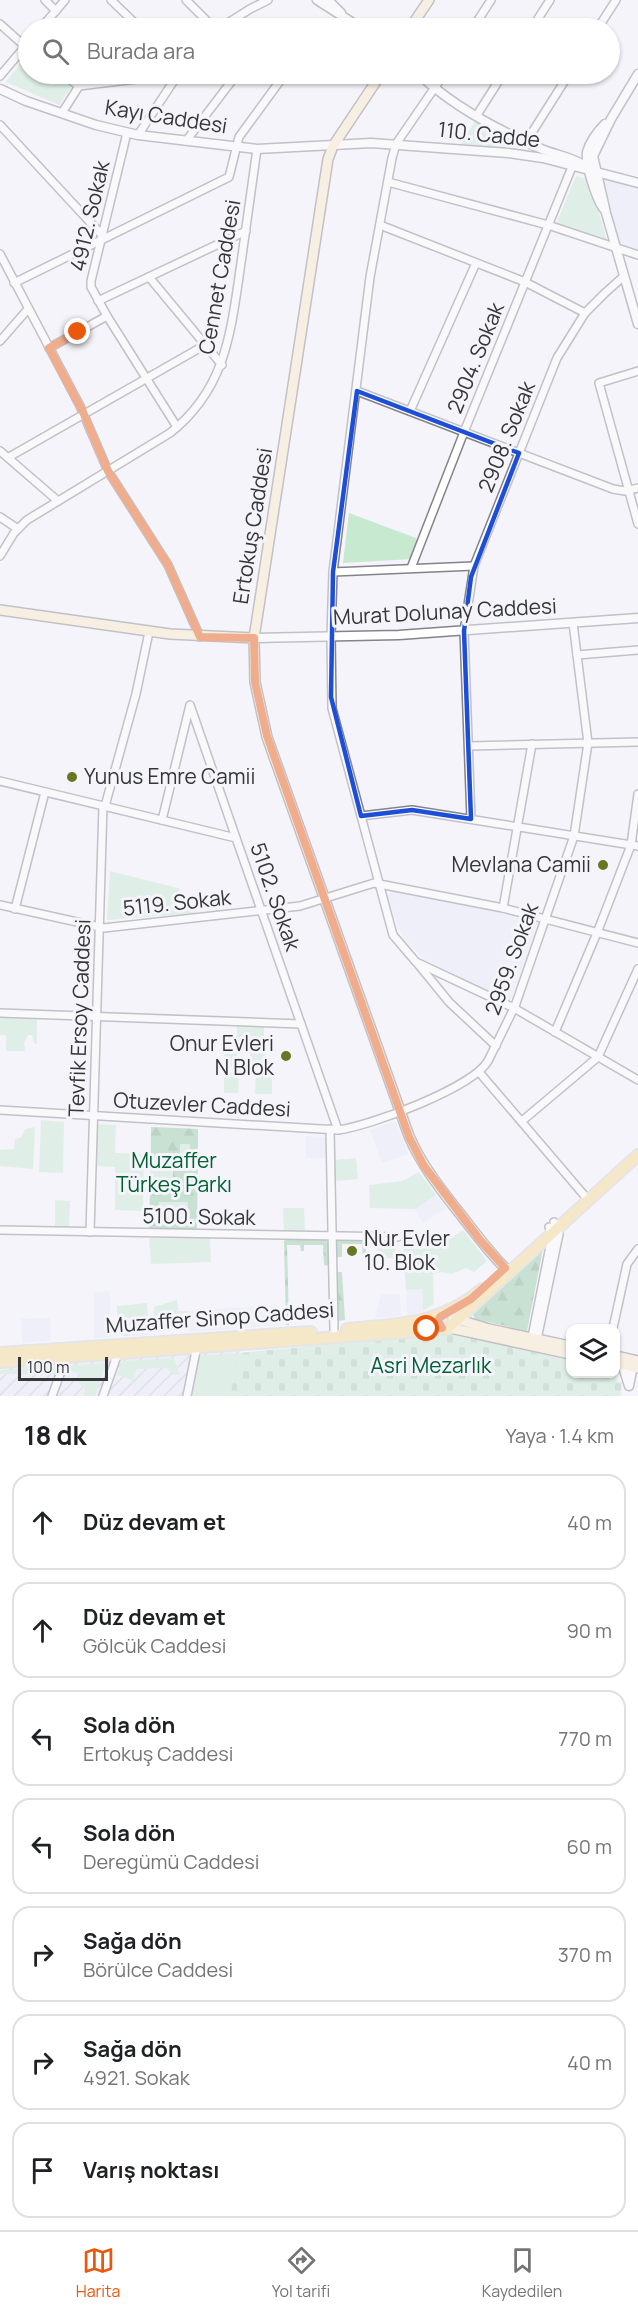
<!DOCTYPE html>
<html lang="tr">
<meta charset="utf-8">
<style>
body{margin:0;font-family:Manrope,sans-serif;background:#f6f6f6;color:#202124}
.controls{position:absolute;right:18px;bottom:18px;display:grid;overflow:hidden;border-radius:12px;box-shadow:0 2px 4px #0004}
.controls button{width:54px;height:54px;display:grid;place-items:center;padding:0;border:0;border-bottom:2px solid #e0e0e0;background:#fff;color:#202124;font:30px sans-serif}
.scale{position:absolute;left:18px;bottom:15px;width:90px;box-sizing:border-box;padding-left:6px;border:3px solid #353638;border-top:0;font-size:16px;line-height:21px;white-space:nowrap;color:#353638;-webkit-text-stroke:4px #f4f4fa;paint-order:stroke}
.stop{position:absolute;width:18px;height:18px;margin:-14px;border:4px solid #ea580c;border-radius:50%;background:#fff}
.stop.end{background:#ea580c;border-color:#fff;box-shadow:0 2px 6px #0008}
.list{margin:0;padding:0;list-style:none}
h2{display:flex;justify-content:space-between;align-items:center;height:78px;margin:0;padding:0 24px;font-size:26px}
h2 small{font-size:20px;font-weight:400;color:#757577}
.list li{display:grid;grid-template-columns:39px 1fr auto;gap:18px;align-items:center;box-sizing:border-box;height:96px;margin:0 12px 12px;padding:0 12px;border:2px solid #e0e0e0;border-radius:18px}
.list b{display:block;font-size:22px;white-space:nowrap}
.list p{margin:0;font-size:20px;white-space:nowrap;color:#757577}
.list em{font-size:20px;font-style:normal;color:#757577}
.icon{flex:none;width:33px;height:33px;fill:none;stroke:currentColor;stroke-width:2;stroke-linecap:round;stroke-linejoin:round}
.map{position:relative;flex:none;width:638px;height:1396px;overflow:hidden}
.search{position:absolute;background:#fff;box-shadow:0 2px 4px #0004;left:18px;right:18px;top:18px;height:66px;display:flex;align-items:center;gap:15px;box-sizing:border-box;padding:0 21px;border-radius:33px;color:#757577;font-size:22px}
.sheet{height:834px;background:#fff}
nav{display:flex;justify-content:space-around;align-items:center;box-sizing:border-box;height:84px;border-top:2px solid #e0e0e0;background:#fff;font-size:16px;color:#757577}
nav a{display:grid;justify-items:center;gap:3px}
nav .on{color:#ea580c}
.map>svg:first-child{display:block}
</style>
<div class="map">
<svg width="638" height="1396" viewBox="0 0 638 1396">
<defs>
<pattern id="industrial-furrows" width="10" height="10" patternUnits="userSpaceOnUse" patternTransform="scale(1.5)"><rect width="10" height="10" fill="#e7e8f6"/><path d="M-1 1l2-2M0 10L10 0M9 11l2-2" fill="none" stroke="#c7c8d4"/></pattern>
<pattern id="forest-firs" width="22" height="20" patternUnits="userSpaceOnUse" patternTransform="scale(1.5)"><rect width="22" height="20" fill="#92c9a3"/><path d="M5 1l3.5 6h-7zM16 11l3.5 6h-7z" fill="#78a486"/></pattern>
<pattern id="cemetery-stones" width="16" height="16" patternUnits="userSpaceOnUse" patternTransform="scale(1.5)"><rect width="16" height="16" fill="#c6e9d0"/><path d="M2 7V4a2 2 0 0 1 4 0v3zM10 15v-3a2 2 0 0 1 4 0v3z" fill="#abc8b3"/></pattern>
</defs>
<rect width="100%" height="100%" fill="#f4f4fa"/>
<g fill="#e7e8f6">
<polygon points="602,176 638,186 638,250 619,243 609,212"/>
<polygon points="392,891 492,910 538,923 510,1001 422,958 404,938 398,928 388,895"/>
<polygon points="392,1122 396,1122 408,1154 382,1163 370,1130"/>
<polygon points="306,1136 326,1137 327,1158 306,1158"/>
<polygon points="436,1195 446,1208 423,1223 415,1209"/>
<polygon points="422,1289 423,1312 407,1315 406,1290"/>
<polygon points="109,1291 113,1337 94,1338 94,1293"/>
<polygon points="400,1294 401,1316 375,1318 381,1295"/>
<polygon points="279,1305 280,1325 189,1332 187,1311"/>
<polygon points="148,1316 149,1335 130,1336 129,1318"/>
<polygon points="50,1318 51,1341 22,1343 21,1319"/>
</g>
<polygon fill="url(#industrial-furrows)" points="240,1350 230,1396 0,1396 0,1367"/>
<g fill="#c6e9d0">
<polygon points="28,54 28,74 57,74 73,85 59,105 6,82"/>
<polygon points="477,118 518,143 515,150 461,144"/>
<polygon points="576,176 589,180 608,243 556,224"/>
<polygon points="349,513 416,538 418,543 412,559 343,563"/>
<polygon points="110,871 178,888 186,896 196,913 107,920"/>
<polygon points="0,1016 37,1018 37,1044 34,1043 32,1035 28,1035 24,1043 25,1051 6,1051 6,1035 0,1035"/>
<polygon points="237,1025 264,1026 264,1047 262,1048 269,1068 250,1067 250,1047 237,1047 236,1067 224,1067 225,1046 237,1046"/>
<polygon points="224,1072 239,1072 238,1093 224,1093"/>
<polygon points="256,1073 272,1073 272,1094 255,1094"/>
<polygon points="41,1120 64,1122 63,1173 39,1172"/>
<polygon points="97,1124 116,1125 115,1153 144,1154 143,1211 115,1210 115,1167 96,1166"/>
<polygon points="35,1127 33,1169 0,1166 0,1150 14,1149 15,1139 22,1137 25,1129"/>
<polygon points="151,1127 198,1129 197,1230 149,1229"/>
<polygon points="356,1158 358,1179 335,1181 335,1160"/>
<polygon points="419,1172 436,1195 415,1209 370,1208 369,1185 402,1181"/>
<polygon points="55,1200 70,1201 69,1227 55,1227"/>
<polygon points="283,1208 304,1208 305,1232 284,1231"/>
<polygon points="463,1230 487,1261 474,1272 466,1268 452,1274 442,1272 433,1274 434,1304 423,1311 422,1289 406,1290 403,1249 437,1248"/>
<polygon points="149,1238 210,1238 211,1262 151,1264"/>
<polygon points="377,1240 394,1241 397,1258 370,1258 377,1252"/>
<polygon points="177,1300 178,1311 187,1311 188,1320 176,1317 154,1318 154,1307"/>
<polygon points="147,1303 148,1316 129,1318 130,1336 123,1336 117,1320 117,1306"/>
<polygon points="239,1353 230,1396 191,1396 199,1356"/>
<polygon points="174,1358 180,1375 173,1375 167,1368 137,1369 133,1380 117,1375 122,1361"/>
<polygon points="106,1363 95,1396 83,1396 85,1389 79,1383 78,1373 65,1370 66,1366"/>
<polygon points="59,1366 56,1374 0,1374 0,1370"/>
</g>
<g fill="url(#forest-firs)" fill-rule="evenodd">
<path d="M151,1127L198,1129L197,1230L149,1229L150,1190H173V1158L151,1157ZM180,1144H190V1170H180ZM159,1202H188L187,1221H159Z"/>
<polygon points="286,1239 325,1240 328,1243 329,1266 324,1265 323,1245 304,1245 304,1251 301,1251 300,1245 287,1245 289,1325 286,1325 284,1241"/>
<polygon points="336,1240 366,1240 366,1253 363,1256 362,1244 342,1244 342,1257 337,1257"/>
<polygon points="543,1249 527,1331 475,1319 473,1314"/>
<polygon points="337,1272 342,1272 345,1320 338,1321"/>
</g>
<polygon fill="url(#cemetery-stones)" points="445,1334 471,1335 570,1360 570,1374 615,1374 618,1382 622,1382 621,1396 230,1396 239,1353"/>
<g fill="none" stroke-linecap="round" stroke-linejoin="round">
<g stroke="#838389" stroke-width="10">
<g id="minor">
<polyline points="45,0 56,11"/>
<polyline points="111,0 140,28"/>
<polyline points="186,0 214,28"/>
<polyline points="0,24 28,49"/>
<polyline points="41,28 65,0"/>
<polyline points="220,28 250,9 268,0"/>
<polyline points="325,28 347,20"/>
<polyline points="473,28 491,0"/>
<polyline points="532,28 550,0"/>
<polyline points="598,28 616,0"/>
<polyline points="62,74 79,86 177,74"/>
<polyline points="444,74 396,144 392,158 370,277 333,572 331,636 332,708 393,935 416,962 514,1008 638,1080"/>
<polyline points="0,76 28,43"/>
<polyline points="62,113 79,86"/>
<polyline points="477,115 503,74"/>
<polyline points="0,125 102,235"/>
<polyline points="127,133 91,281 91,287 107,316 177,427"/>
<polyline points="138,135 173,82 175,74"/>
<polyline points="186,141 237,74"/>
<polyline points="526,142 569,74"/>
<polyline points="388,182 548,225 638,255"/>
<polyline points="380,225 525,282 585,313"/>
<polyline points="0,254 80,406 108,471 168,565 200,637"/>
<polyline points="149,277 222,365"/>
<polyline points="14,283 229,177 239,137 285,74"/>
<polyline points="98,301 246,231"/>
<polyline points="0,341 28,309"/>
<polyline points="49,348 107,316"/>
<polyline points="638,371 599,383 638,524"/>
<polyline points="357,391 613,489 625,491 638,488"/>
<polyline points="410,411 476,263"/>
<polyline points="0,451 58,501"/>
<polyline points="9,457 205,345"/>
<polyline points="0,517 18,529"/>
<path d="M0,556L14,533L27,520L170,433C227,388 231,330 241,263C246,225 252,187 257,149"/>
<polyline points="411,568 464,432 574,162"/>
<polyline points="333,572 474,566"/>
<polyline points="577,655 638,650"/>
<polyline points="469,746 638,742"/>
<polyline points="0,781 236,838 338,1130"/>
<polyline points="105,806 136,694 149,632"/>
<polyline points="361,816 412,810 638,846"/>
<polyline points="471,819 464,631 474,566 557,358 585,313 605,293 624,276"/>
<polyline points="162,820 190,705 236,838"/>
<polyline points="0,905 104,928 300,906 374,883 503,908 638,943"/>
<polyline points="503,908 532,744"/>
<polyline points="15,909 45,792"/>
<polyline points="418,964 449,1002 496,1046"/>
<polyline points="0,1013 301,1024"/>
<polyline points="555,1032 597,933 631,845 638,794"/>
<polyline points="479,1072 584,1195"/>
<path d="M0,1110L338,1130C370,1126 472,1088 488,1061L515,1006L574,836L588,743L573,623"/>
<polyline points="522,1121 598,1057 638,969"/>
<polyline points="330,1129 334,1330"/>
<polyline points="0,1230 398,1237"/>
<polyline points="90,1232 103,806"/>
<polyline points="613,1328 627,1264 638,1249"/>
<polyline points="531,1342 552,1236 549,1227"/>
<polyline points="536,1344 559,1234 558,1228 554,1222"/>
<polyline points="52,1396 66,1358"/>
<polyline points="103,1396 119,1350"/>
<polyline points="187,1396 197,1346"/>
</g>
</g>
<g stroke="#838389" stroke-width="11">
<g id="tertiary">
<polyline points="317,0 361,28"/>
<polyline points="328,0 341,13"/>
<path d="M419,74C451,105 496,129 537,147C553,155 571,156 585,166"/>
<polyline points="638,74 611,119 593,156 606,213 638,324"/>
<polyline points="0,89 26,101 96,125 138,135 257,149 371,143 508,153 543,158 638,183"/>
<path d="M603,208C596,197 585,165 587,152C590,142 598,131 605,124"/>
<polyline points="254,638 399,635 638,618"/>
<polyline points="621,1360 629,1386 634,1360"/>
</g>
</g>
<g stroke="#838389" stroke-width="12">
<g id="secondary">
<polyline points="410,28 429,0"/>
<path d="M381,74L333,146L328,159L254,638L255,682L267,737L409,1136C421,1164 439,1187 457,1210C473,1230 487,1250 505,1268"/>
<polyline points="0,610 170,634 254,638"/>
<polyline points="453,1318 489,1329 570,1346"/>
<polyline points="450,1328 570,1354"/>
<polyline points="616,1356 638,1361"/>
<polyline points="616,1363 638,1368"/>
</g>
</g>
<g stroke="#d3d3d3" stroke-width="14">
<g id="primary">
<path d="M347,1329C399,1324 440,1325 482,1289"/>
<polyline points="0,1353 311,1332"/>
<polyline points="0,1362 447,1329 638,1155"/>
</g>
</g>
<use href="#minor" stroke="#fff" stroke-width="7"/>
<use href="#tertiary" stroke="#fff" stroke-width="8"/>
<use href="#secondary" stroke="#fbecc6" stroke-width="9"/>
<use href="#primary" stroke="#f7da8d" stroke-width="10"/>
</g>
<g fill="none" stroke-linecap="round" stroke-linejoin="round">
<polyline stroke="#ea580c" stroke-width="8" points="78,332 49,348 83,412 108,471 168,565 200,637 254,638 255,682 267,736 409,1137 424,1166 480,1240 505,1268 471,1299 440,1317 438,1321 442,1328 427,1329"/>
</g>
<path d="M0 0H638V1396H0ZM357,391L519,453L471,577L464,631L471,819L412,810L361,816L331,697L333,572Z" fill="#f4f4fa" fill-opacity=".55" fill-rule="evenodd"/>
<path fill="none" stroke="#1d4ed8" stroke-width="4.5" stroke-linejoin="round" d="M357,391L519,453L471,577L464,631L471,819L412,810L361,816L331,697L333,572Z"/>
<g fill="#697724" stroke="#f4f4fa" stroke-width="2">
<circle cx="72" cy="777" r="6"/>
<circle cx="603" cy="865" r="6"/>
<circle cx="286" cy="1056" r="6"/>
<circle cx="352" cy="1251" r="6"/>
</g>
<g text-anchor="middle" stroke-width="6" stroke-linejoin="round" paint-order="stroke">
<g font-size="21" fill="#353638" stroke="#f4f4fa">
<text transform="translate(166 117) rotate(9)" y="7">Kayı Caddesi</text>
<text transform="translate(489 135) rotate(6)" y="7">110. Cadde</text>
<text transform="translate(90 216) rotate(-77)" y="7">4912. Sokak</text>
<text transform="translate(220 277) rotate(-80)" y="7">Cennet Caddesi</text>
<text transform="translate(476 358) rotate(-68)" y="7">2904. Sokak</text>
<text transform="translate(507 437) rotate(-68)" y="7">2908. Sokak</text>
<text transform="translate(253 526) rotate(-81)" y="7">Ertokuş Caddesi</text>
<text transform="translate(445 612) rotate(-3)" y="7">Murat Dolunay Caddesi</text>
<text transform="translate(275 897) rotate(71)" y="7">5102. Sokak</text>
<text transform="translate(177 903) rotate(-6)" y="7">5119. Sokak</text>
<text transform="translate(512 959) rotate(-70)" y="7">2959. Sokak</text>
<text transform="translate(80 1018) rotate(-88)" y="7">Tevfik Ersoy Caddesi</text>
<text transform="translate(202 1105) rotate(3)" y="7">Otuzevler Caddesi</text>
<text transform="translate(199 1217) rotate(1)" y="7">5100. Sokak</text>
<text transform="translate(220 1318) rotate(-4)" y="7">Muzaffer Sinop Caddesi</text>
</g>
<g font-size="21" fill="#353638" stroke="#f4f4fa" text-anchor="start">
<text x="84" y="784">Yunus Emre Camii</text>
<text x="591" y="872" text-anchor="end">Mevlana Camii</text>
<text x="274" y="1051" text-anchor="end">Onur Evleri<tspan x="274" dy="24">N Blok</tspan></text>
<text x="364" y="1246">Nur Evler<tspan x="364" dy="24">10. Blok</tspan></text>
</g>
<g font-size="21" fill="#026134" stroke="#f4f4fa">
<text x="174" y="1168">Muzaffer<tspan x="174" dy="24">Türkeş Parkı</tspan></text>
<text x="431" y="1373">Asri Mezarlık</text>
</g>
</g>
</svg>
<div class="controls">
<button><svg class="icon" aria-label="layers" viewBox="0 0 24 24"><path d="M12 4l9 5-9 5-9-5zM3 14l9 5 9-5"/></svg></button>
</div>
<div class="scale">100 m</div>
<div class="stop" style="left:427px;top:1329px"></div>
<div class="stop end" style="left:78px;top:332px"></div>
<div class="search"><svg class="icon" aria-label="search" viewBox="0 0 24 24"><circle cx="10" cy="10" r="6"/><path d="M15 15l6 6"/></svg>Burada ara</div>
</div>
<section class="sheet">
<h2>18 dk<small>Yaya · 1.4 km</small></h2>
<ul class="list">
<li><svg class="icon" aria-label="ahead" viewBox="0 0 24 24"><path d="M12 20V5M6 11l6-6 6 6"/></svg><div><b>Düz devam et</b></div><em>40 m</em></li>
<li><svg class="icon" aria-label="ahead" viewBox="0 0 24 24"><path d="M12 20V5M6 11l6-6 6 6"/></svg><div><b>Düz devam et</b><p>Gölcük Caddesi</p></div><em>90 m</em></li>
<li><svg class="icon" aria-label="left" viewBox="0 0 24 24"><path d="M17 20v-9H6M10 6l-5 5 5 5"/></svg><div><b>Sola dön</b><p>Ertokuş Caddesi</p></div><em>770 m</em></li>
<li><svg class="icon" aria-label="left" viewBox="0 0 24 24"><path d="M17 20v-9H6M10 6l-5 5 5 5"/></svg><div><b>Sola dön</b><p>Deregümü Caddesi</p></div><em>60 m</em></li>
<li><svg class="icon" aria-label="right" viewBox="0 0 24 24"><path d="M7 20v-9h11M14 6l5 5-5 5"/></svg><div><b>Sağa dön</b><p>Börülce Caddesi</p></div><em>370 m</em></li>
<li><svg class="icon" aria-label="right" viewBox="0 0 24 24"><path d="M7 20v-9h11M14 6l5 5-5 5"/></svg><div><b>Sağa dön</b><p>4921. Sokak</p></div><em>40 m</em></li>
<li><svg class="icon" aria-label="arrive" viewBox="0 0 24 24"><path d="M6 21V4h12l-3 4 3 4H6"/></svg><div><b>Varış noktası</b></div></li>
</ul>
</section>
<nav>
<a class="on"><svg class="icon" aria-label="map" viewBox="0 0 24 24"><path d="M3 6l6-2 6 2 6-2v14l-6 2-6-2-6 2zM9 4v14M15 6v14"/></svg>Harita</a>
<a><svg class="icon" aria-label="directions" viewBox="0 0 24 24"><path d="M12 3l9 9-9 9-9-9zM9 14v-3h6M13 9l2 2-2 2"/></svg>Yol tarifi</a>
<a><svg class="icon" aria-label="saved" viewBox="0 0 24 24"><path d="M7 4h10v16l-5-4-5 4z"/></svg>Kaydedilen</a>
</nav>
